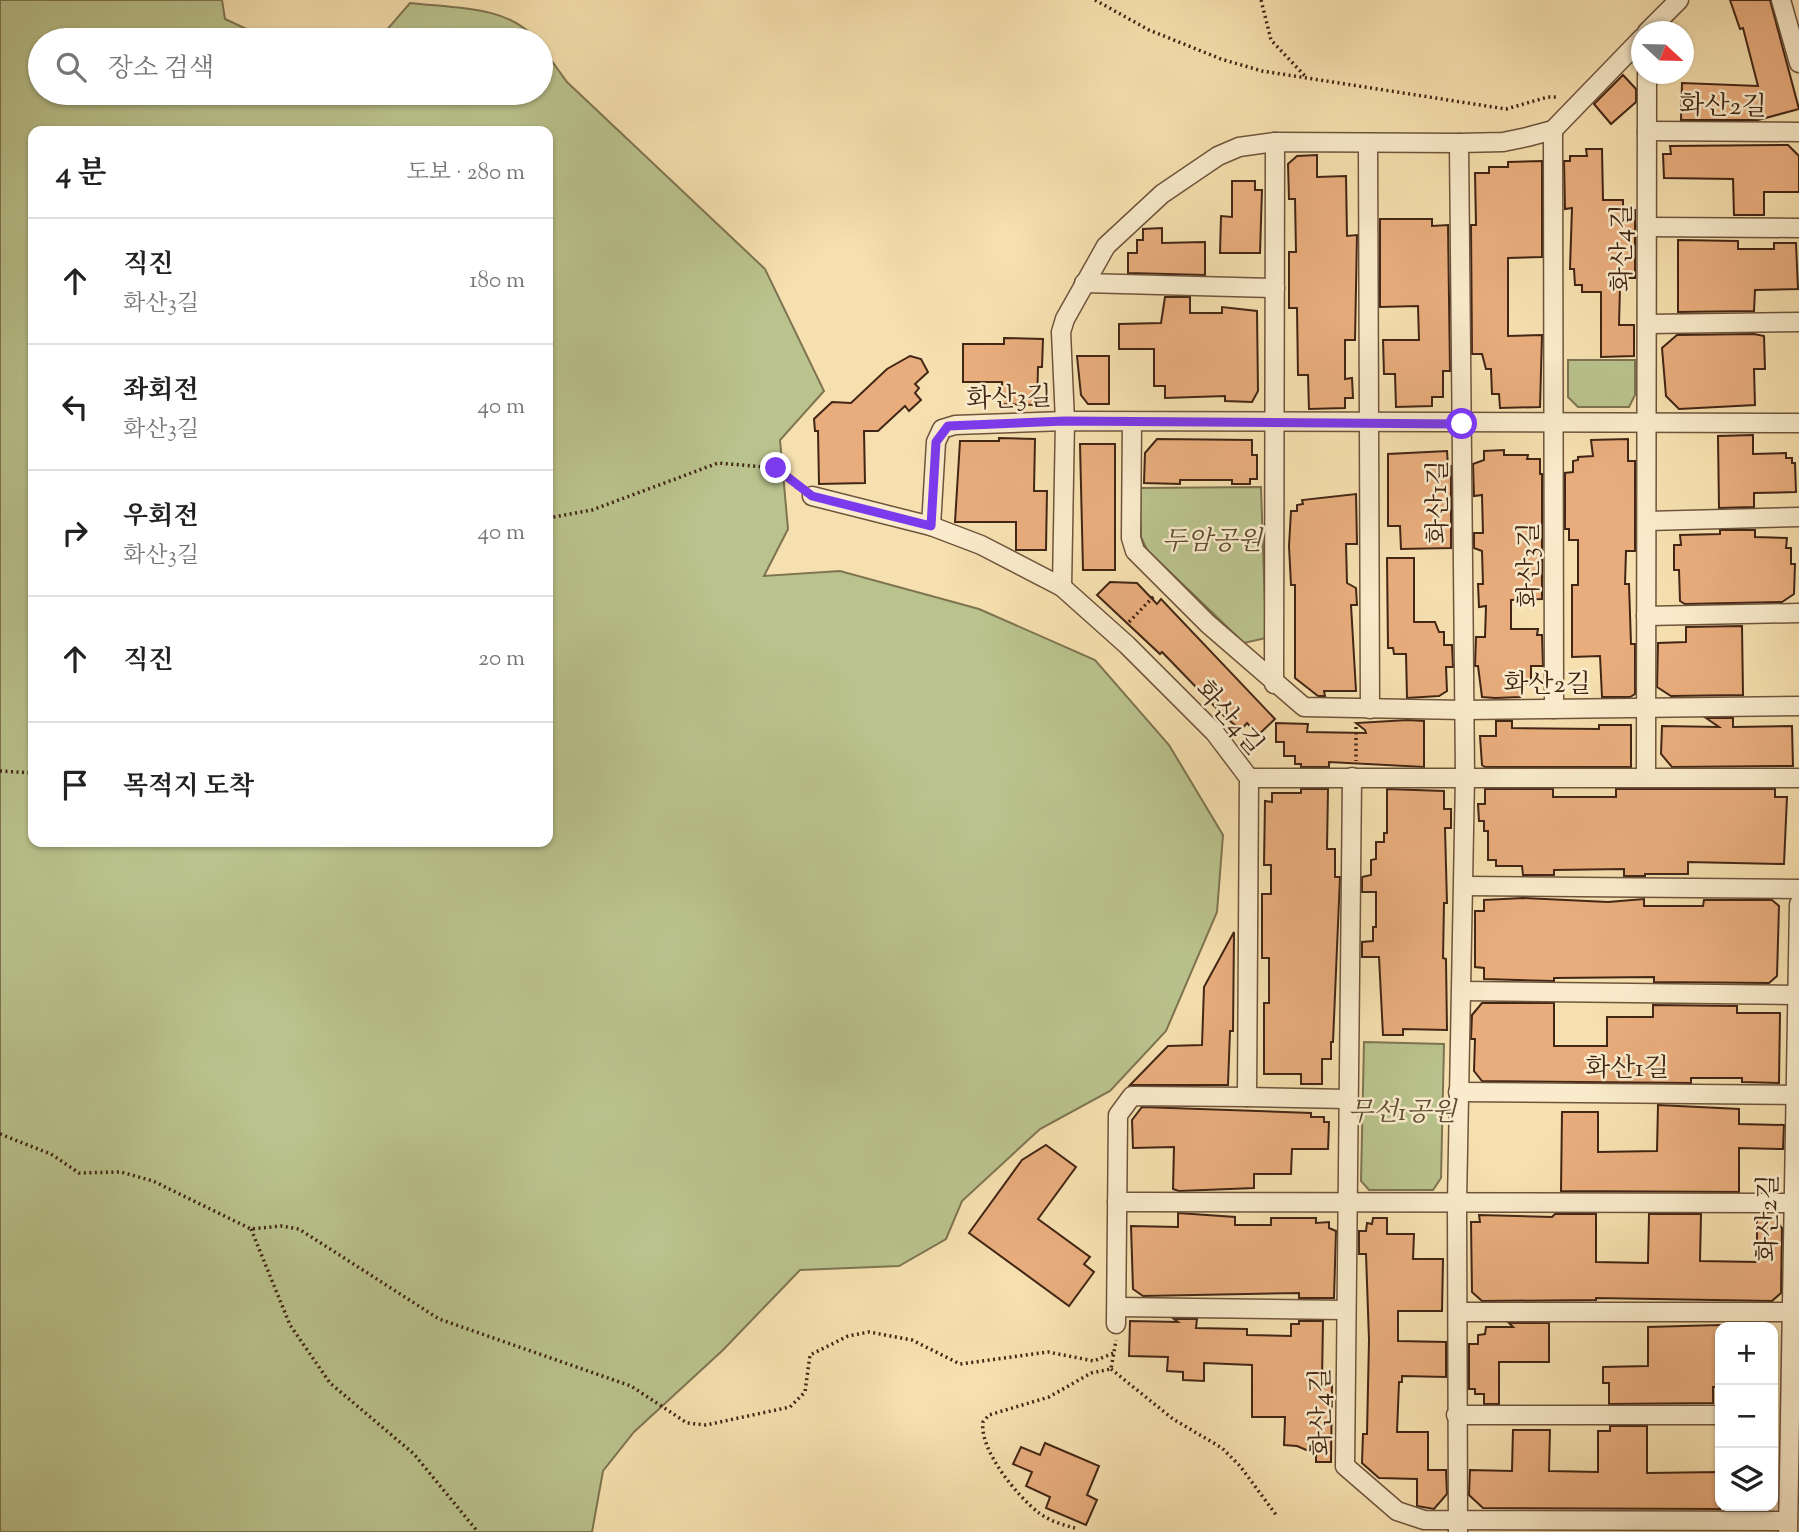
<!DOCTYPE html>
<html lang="ko">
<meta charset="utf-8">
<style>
body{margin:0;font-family:"Sorts Mill Goudy","Noto Serif KR",serif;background:#f6f6f6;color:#222}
.controls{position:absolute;right:21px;bottom:21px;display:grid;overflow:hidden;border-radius:14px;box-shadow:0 2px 5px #0004}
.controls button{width:63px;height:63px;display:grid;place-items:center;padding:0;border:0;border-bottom:2px solid #e0e0e0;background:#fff;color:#222;font:35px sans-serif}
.compass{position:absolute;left:1631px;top:21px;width:63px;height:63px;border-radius:50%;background:#fff;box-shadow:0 2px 5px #0004;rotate:112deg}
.stop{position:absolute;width:21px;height:21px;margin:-16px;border:5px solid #7c3aed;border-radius:50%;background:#fff}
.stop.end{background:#7c3aed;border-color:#fff;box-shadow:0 2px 7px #0008}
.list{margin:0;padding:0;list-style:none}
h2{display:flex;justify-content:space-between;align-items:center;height:91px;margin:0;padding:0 28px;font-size:30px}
h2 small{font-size:23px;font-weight:400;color:#767676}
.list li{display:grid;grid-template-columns:46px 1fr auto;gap:21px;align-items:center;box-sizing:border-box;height:126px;padding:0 28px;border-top:2px solid #e0e0e0}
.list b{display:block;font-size:26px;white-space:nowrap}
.list p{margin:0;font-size:23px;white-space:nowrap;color:#767676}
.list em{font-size:23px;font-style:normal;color:#767676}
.icon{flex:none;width:38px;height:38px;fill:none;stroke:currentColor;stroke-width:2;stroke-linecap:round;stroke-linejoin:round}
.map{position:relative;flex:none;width:1799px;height:1532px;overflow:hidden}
.search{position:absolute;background:#fff;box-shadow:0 2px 5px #0004;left:28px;top:28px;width:525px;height:77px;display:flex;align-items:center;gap:18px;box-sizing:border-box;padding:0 24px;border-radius:38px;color:#767676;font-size:26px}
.panel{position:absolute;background:#fff;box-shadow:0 2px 5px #0004;left:28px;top:126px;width:525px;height:721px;border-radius:14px}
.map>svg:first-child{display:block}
</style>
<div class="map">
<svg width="1799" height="1532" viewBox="0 0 1799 1532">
<rect width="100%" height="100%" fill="#f6e0af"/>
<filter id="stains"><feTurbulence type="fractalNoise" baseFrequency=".00286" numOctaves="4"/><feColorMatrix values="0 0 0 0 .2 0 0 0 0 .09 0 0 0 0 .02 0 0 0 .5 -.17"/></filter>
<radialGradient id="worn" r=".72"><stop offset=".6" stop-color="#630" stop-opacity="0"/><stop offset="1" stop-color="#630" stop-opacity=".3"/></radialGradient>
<g fill="#bac38d" stroke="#7e7451" stroke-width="2" fill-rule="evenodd">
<path d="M0,0H222L225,19L270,40H40V93H541V46L567,82L765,269L824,391L780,440L788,529L764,576L840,571L979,609L1095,660L1169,745L1223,835L1217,912L1166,1031L1110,1091L1040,1129L962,1201L946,1239L899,1266L800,1270L723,1350L634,1432L603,1471L592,1532H0ZM548,131V842H33V131Z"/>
<path d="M410,3C450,8 510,5 536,40H378Z"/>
<polygon points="1568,360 1635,360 1635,395 1629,407 1578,407 1568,397"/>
<polygon points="1261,487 1266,638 1244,643 1147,550 1141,537 1140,488"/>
<polygon points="1364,1042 1444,1044 1441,1178 1433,1190 1369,1190 1361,1181"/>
</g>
<g fill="#e9ad7d" stroke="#422615" stroke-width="2">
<polygon points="1730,0 1770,0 1799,109 1758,120 1681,120 1682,83 1758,86 1743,28 1740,29"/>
<polygon points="1623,75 1636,89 1636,102 1611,124 1594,104"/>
<polygon points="1788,145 1799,156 1799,192 1764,192 1764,215 1734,215 1733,179 1664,178 1663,154 1671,154 1670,146"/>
<polygon points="1586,149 1602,149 1603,200 1623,200 1623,210 1635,210 1635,278 1623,278 1623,287 1620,287 1619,325 1634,325 1634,356 1601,357 1601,292 1582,292 1582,285 1575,285 1574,269 1570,269 1572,208 1565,209 1564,161 1570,161 1570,156 1587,156"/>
<polygon points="1317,155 1317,177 1346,176 1347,236 1357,235 1355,340 1345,340 1345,379 1352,378 1353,398 1345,398 1345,408 1309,409 1308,375 1298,375 1297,308 1289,308 1289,252 1296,252 1295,199 1289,199 1288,164 1297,156"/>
<polygon points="1542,161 1542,257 1508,258 1508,336 1542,335 1540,407 1500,408 1499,394 1492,394 1491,369 1486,369 1482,354 1472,354 1471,225 1476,225 1475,173 1489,173 1489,167 1508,167 1508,162"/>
<polygon points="1232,181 1255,181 1255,190 1262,190 1260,253 1220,253 1221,216 1232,217"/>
<polygon points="1380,219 1432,219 1432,226 1448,225 1450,371 1443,371 1443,397 1432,397 1432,406 1396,407 1395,374 1384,374 1383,340 1419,340 1418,306 1380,307"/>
<polygon points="1162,228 1162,243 1205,242 1205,275 1128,273 1128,253 1137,253 1137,240 1143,240 1143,229"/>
<polygon points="1678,240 1738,241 1738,249 1774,249 1774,243 1796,243 1798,289 1755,290 1754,311 1678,312"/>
<polygon points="1165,297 1190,297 1190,313 1222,313 1222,307 1257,311 1258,391 1252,402 1225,401 1225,396 1165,398 1165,386 1154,386 1154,349 1119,349 1119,324 1161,323"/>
<polygon points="1754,334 1764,336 1765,369 1754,369 1755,405 1679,409 1666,396 1662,348 1677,335"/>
<polygon points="1004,338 1043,339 1042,367 1038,367 1037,405 1002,404 1002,382 963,382 963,344 1004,344"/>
<polygon points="910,356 921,359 928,372 915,384 919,388 915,393 921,400 909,411 905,406 878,431 864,431 865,483 819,484 818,431 815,431 814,419 832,402 851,403 887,369"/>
<polygon points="1077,356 1109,356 1109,404 1088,404 1081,395"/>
<polygon points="1753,435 1753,454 1786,453 1786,458 1792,458 1792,463 1795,463 1796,492 1754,493 1754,507 1719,508 1718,436"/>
<polygon points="999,438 1035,439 1034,491 1047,491 1046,550 1016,550 1016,522 955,522 960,441 999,441"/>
<polygon points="1157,439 1252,440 1252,455 1257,455 1257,479 1250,479 1250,484 1232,484 1232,480 1180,480 1180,484 1144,483 1145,453"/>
<polygon points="1628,439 1628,461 1635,461 1635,551 1626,551 1625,584 1629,584 1631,644 1635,644 1635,694 1630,697 1602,697 1600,656 1572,657 1572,585 1578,585 1578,540 1569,540 1569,529 1565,529 1565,473 1573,472 1573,461 1578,460 1578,457 1593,456 1591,440"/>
<polygon points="1080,444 1115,444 1115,570 1083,570"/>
<polygon points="1504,450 1504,455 1528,455 1527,459 1540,459 1540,474 1542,474 1542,599 1511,600 1511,629 1538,629 1537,635 1542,635 1543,666 1531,666 1531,684 1520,684 1520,697 1495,698 1482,697 1478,666 1475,666 1476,637 1485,637 1486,606 1479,607 1478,584 1483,584 1482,551 1474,548 1474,533 1483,533 1482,495 1474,496 1473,464 1484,460 1484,451"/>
<polygon points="1447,451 1448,466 1451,466 1451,548 1401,549 1400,526 1388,526 1388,454"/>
<polygon points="1356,494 1357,544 1346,544 1347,583 1356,588 1357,605 1351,605 1356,691 1324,691 1325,696 1318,696 1295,678 1295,585 1291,585 1289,546 1291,511 1297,511 1297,505 1303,504 1302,500"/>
<polygon points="1720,530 1755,530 1755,537 1787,538 1786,548 1791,548 1791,564 1795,564 1794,594 1782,602 1685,604 1680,601 1679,570 1674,570 1674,545 1681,545 1680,535 1720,534"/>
<polygon points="1387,558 1414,558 1414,622 1435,622 1439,632 1444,632 1444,645 1452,645 1453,667 1446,667 1447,691 1439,696 1407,698 1406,654 1394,654 1393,648 1388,648"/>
<polygon points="1110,582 1137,583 1157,604 1161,599 1275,719 1258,735 1247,723 1241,730 1224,716 1162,652 1160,654 1097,595"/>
<polygon points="1742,626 1743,695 1671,696 1657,687 1658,643 1686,642 1686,627"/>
<polygon points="1706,718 1733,718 1733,727 1792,726 1793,766 1672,767 1661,754 1662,726 1719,727"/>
<polygon points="1408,720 1424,721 1424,767 1329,762 1329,767 1301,767 1301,764 1295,764 1295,756 1284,756 1284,742 1276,742 1276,723 1308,724 1307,732 1366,733 1365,730 1356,723"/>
<polygon points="1496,721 1512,721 1512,728 1599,729 1599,725 1631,725 1631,767 1485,767 1482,765 1480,736 1496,736"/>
<polygon points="1301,789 1328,789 1327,849 1335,849 1335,877 1340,877 1333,1042 1331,1042 1331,1059 1322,1059 1322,1084 1301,1084 1301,1074 1264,1074 1264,1003 1269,1003 1269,958 1262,958 1262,894 1271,894 1271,865 1264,865 1265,801 1272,802 1272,793 1301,793"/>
<polygon points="1387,789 1444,791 1444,809 1451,809 1451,828 1445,828 1447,903 1444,903 1443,958 1446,959 1447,1030 1403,1029 1403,1035 1383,1035 1379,957 1362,957 1362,942 1373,941 1373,927 1376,927 1376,892 1362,892 1362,877 1371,875 1371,860 1376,859 1376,842 1384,842 1384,833 1387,833"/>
<polygon points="1485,789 1553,789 1553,797 1616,797 1616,789 1775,789 1775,797 1787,797 1784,864 1688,862 1688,874 1645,874 1645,876 1624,876 1624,869 1554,870 1554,875 1523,875 1522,866 1496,866 1496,860 1488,860 1488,831 1484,831 1484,821 1479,821 1478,804 1485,804"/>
<polygon points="1523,898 1608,902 1644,899 1644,906 1703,906 1704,900 1772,900 1779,906 1777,976 1769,983 1654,982 1654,977 1554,978 1554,981 1484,979 1484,968 1475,967 1475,911 1484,911 1484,900"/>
<polygon points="1234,932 1233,1031 1230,1031 1228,1085 1130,1085 1168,1046 1202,1045 1204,987"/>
<polygon points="1482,1003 1554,1003 1554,1046 1607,1046 1607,1017 1653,1017 1653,1005 1737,1006 1737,1013 1780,1013 1779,1083 1742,1082 1742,1078 1691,1078 1691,1083 1482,1081 1474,1071 1475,1039 1471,1039 1472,1015"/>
<polygon points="1658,1105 1739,1109 1739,1124 1784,1125 1783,1149 1739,1148 1739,1192 1561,1191 1562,1112 1598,1112 1598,1152 1657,1151"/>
<polygon points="1142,1107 1311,1113 1311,1117 1324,1117 1324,1122 1329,1122 1328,1149 1292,1149 1291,1174 1254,1174 1254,1188 1179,1191 1173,1189 1174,1147 1133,1148 1132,1120"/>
<polygon points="1046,1145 1076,1167 1038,1219 1090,1257 1084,1264 1094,1272 1069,1306 969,1233 1022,1160"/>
<polygon points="1178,1213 1235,1217 1235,1225 1271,1225 1271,1218 1316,1218 1316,1223 1329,1222 1329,1228 1336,1231 1334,1298 1299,1298 1299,1293 1143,1296 1133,1289 1131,1226 1178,1227"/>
<polygon points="1555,1214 1596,1214 1596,1262 1648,1263 1649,1214 1701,1214 1700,1261 1757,1262 1757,1216 1772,1216 1782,1228 1781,1293 1772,1301 1596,1298 1596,1300 1482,1301 1472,1292 1471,1222 1480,1222 1479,1215 1552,1217"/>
<polygon points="1373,1218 1387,1218 1387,1234 1414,1234 1413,1259 1443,1259 1442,1311 1398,1311 1398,1341 1446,1342 1446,1377 1402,1376 1402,1382 1399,1382 1397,1432 1428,1432 1428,1470 1446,1470 1447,1494 1434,1509 1417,1506 1417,1479 1379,1478 1362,1463 1363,1434 1367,1434 1369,1340 1366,1254 1359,1254 1359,1231 1366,1231 1367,1223 1372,1224"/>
<polygon points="1174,1319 1197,1319 1196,1328 1247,1329 1247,1335 1291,1336 1291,1324 1299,1324 1299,1321 1323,1321 1322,1381 1332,1381 1331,1462 1316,1462 1316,1454 1297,1446 1284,1445 1285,1417 1252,1417 1252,1365 1204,1363 1204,1381 1183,1380 1183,1372 1167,1371 1168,1357 1129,1356 1130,1321 1178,1322"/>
<polygon points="1509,1323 1549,1323 1549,1362 1499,1362 1499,1404 1484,1404 1484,1394 1475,1394 1475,1389 1469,1389 1469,1344 1478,1344 1478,1335 1485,1334 1486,1327 1513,1327"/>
<polygon points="1720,1325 1720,1387 1713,1387 1713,1403 1609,1404 1609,1383 1603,1383 1603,1367 1648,1366 1648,1327"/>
<polygon points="1610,1426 1647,1426 1647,1473 1720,1472 1720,1509 1483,1508 1469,1495 1470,1470 1512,1471 1513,1430 1550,1430 1549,1471 1598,1472 1598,1431 1610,1431"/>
<polygon points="1045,1443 1099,1466 1087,1495 1097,1500 1086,1525 1046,1508 1050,1497 1026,1486 1032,1472 1013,1464 1021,1447 1040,1455"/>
</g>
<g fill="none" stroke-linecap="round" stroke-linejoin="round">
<g stroke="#6f543c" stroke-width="21">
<g id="street">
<polyline points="1781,0 1799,63"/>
<polyline points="1647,32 1679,0"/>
<polyline points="1553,130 1554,709"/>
<polyline points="1647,131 1799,132"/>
<polyline points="1368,144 1370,709"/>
<polyline points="1647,227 1799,228"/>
<polyline points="1084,283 1275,288"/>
<polyline points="1647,324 1799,322"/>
<polyline points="1132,422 1131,538 1135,551 1208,624 1304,707 1464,710 1799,706"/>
<polyline points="812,496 931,526 936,442 942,429 955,425 1065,421 1799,423"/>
<polyline points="1647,521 1799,517"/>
<polyline points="931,526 981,545 1062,587"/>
<polyline points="1646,616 1799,613"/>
<polyline points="1274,684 1275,142"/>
<polyline points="1352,777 1345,1466 1397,1511 1424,1520 1788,1521"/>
<polyline points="1646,777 1647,74"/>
<polyline points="1249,778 1799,778"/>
<polyline points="1464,886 1799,889"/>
<polyline points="1462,991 1797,995"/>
<polyline points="1458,1092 1796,1095"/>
<polyline points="1247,1097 1348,1099"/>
<polyline points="1117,1202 1799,1203"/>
<polyline points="1117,1307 1345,1310"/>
<polyline points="1458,1312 1792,1312"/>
<polyline points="1116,1324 1118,1115 1132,1096 1247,1097 1249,778 1215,733 1127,645 1062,587 1065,421 1061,332 1065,319 1106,246 1162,194 1218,156 1239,147 1275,142 1459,143 1503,142 1527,137 1553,130 1642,38"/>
<polyline points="1456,1415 1720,1415"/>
<polyline points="1788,1530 1799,904"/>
<polyline points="1458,1532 1457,1202 1465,777 1459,143"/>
</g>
</g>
<g stroke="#422615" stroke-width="3.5" stroke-dasharray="2 3.5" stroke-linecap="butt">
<polyline points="1095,0 1149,30 1221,59 1262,71 1506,109 1548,97 1559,97"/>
<polyline points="1261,0 1271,40 1305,76"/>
<polyline points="548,518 592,510 718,463 776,468 797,488"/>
<polyline points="1129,622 1155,595"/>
<polyline points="1356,727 1356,761"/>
<polyline points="0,771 33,773"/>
<polyline points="0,1134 51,1154 79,1173 121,1172 153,1181 251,1229 281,1226 299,1229 439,1319 631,1386 687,1423 706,1425 790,1407 805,1392 810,1355 848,1336 869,1332 912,1340 960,1364 1048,1352 1094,1361 1116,1352"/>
<polyline points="251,1229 290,1325 330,1383 414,1454 478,1532"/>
<polyline points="1111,1369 1173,1419 1222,1448 1240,1466 1277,1516"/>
<path d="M1075,1528C1063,1525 1050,1521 1039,1513C1018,1497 979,1450 983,1422L989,1415L1049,1397L1091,1373L1111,1369L1116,1340"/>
</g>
<use href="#street" stroke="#f9ebcb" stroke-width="18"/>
</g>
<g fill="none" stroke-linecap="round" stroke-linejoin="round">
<polyline stroke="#7c3aed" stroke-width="9" points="776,468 812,496 931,526 936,442 948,426 1065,421 1462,424"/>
</g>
<g text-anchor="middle" stroke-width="5" stroke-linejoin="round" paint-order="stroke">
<g font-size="26" fill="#422615" stroke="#f9ebcb">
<text transform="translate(1723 105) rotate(1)" y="9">화산2길</text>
<text transform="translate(1621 248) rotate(-90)" y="9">화산4길</text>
<text transform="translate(1009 397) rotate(-2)" y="9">화산3길</text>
<text transform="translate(1437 502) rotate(-90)" y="9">화산1길</text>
<text transform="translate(1528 565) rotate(-90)" y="9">화산3길</text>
<text x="1547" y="692">화산2길</text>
<text transform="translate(1230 717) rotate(49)" y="9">화산4길</text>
<text x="1627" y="1076">화산1길</text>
<text transform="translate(1767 1218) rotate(-89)" y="9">화산2길</text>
<text transform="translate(1320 1412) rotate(-91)" y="9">화산4길</text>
</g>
<g font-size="26" font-style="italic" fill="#604d33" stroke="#f9ebcb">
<text x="1212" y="549">두암공원</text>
<text x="1402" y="1120">무선1공원</text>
</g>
</g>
<rect width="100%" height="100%" filter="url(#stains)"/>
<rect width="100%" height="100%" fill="url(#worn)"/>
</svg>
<div class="controls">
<button>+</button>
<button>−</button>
<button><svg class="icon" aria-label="layers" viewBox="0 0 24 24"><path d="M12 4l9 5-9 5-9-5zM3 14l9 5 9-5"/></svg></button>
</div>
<svg class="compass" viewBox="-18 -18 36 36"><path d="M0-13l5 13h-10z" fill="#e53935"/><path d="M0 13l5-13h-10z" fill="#767676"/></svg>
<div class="stop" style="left:1462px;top:424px"></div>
<div class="stop end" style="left:776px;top:468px"></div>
<div class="search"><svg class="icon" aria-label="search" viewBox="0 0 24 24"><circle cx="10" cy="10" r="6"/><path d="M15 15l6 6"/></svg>장소 검색</div>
<section class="panel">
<h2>4 분<small>도보 · 280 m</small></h2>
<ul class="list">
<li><svg class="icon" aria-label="ahead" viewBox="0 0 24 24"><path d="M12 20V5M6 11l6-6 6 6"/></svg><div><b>직진</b><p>화산3길</p></div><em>180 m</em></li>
<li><svg class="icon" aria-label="left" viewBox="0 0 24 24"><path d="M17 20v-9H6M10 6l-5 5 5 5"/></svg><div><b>좌회전</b><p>화산3길</p></div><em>40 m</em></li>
<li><svg class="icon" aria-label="right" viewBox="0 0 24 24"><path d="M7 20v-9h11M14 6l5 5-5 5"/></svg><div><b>우회전</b><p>화산3길</p></div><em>40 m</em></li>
<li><svg class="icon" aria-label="ahead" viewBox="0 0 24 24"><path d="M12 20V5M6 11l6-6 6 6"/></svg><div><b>직진</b></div><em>20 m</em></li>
<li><svg class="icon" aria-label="arrive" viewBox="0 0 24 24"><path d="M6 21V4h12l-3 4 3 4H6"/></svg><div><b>목적지 도착</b></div></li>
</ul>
</section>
</div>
